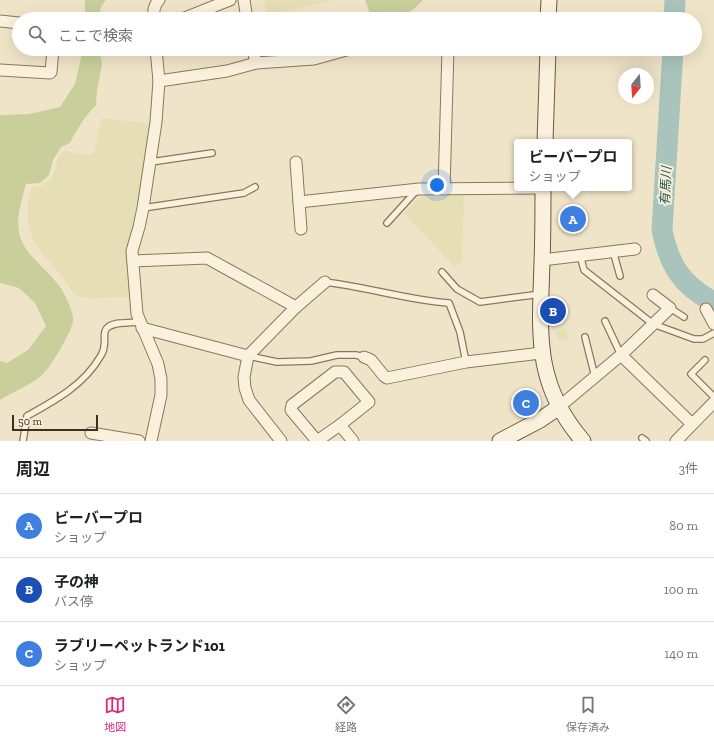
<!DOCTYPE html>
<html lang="ja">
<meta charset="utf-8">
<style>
body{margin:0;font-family:"Zilla Slab","Noto Sans JP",serif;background:#f2f2f2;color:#202124}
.compass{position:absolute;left:618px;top:68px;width:36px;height:36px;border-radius:50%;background:#fff;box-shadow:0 4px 16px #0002;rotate:197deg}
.scale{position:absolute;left:12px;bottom:10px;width:86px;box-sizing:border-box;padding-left:4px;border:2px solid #3d2e20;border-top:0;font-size:11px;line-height:14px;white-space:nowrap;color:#3d2e20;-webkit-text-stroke:3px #f7eed8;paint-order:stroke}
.you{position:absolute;left:437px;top:185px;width:14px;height:14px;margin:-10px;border:3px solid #fff;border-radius:50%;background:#1a73e8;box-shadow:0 0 0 6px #1a73e833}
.badge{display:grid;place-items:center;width:26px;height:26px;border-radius:50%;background:#db2777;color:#fff;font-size:13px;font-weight:700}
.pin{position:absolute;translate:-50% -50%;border:2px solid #fff;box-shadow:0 1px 4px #0006}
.popup{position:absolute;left:514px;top:139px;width:118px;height:52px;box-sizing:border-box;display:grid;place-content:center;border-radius:4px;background:#fff;filter:drop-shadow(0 1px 3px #0005);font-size:13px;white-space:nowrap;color:#757577}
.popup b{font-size:15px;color:#202124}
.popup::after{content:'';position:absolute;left:50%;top:100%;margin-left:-8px;border:8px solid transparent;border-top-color:#fff}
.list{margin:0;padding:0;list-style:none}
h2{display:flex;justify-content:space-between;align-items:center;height:52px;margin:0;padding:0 16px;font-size:17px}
h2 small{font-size:13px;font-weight:400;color:#757577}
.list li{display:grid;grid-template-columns:26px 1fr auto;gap:12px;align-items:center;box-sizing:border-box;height:64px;padding:0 16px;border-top:1px solid #e0e0e0}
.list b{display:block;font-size:15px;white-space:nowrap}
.list p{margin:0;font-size:13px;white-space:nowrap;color:#757577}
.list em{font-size:13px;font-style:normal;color:#757577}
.icon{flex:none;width:22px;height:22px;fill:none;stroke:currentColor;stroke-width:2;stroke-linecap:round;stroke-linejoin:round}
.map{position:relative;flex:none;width:714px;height:441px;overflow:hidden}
.search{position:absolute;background:#fff;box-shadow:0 4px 16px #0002;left:12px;right:12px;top:12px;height:44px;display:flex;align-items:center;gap:10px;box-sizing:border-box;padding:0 14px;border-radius:22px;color:#757577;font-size:15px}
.sheet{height:244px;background:#fff}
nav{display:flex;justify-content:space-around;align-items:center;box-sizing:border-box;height:56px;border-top:1px solid #e0e0e0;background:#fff;font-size:11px;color:#757577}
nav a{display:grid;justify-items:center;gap:2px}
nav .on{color:#db2777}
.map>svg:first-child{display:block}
</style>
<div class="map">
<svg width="714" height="441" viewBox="0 0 714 441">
<rect width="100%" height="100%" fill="#f0e4c8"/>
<g fill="#e6deb5">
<polygon points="264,0 334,0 267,15"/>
<polygon points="102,118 151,124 131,297 92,298 75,296 61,275 40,251 33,240 28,221 28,202 32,188 43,185 52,178 58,158 63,151 93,155"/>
<polygon points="464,195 462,261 455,267 404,213 420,197"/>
<polygon points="566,329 568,340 563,341 563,339 561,340 561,342 559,342 556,331"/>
</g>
<g fill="#c9cf9b">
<polygon points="84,0 106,0 101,7 98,19 85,19 85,2"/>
<polygon points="365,0 423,0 415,8 399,19 372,19"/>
<path d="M83,49H99L102,65L97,90L96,105C85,116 77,129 70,143L61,147L53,160L49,175L40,183L26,184C22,199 16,217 19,232C24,255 44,266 57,283C63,290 75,313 73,322C71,332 52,365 44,373C32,385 14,391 0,400V361L7,363L28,350L46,326L35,303L19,288L0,283V115L29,114L60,107L75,84Z"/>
</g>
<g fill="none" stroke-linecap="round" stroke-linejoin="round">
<g stroke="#a9c4bc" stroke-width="21">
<polyline points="674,19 675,0"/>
<path d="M673,49L662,230C669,265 682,286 714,302"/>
</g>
<g stroke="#8d765c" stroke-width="8">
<g id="lane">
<polyline points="312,49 314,59"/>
<polyline points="151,162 212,153"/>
<polyline points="143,208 244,193 255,187"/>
<polyline points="387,223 417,190"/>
<polyline points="613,251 620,276"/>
<polyline points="580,255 584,270 653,324 694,339 703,339 714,333"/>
<polyline points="442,272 457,289 480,302 541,294"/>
<path d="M325,282C367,287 408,300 449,303L460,332L466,362"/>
<polyline points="670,308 684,317"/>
<polyline points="605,321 621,355"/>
<polyline points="585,337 595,377"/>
<polyline points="249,356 277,362 311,361 337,355 356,355 364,357"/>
<polyline points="705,360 691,374 714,397"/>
<polyline points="642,438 646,441"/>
<path d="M23,441L27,416C54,401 84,385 100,357C102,354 104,349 104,346C106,340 102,333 107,328C114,321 131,323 140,322"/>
</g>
</g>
<g stroke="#8d765c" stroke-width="13">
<g id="street">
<polyline points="244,0 247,19"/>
<path d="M154,19C153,12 154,5 159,0"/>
<polyline points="182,19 230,0"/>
<polyline points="0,21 19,23"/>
<polyline points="253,49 256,63"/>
<polyline points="0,70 50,73 51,72 53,49"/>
<polyline points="159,81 227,71 256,63 314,59 350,49"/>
<polyline points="296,162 301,229"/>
<polyline points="444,189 448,49"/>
<polyline points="299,202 419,189 543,188"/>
<polyline points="542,260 635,249"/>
<polyline points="133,261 207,258 296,307"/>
<polyline points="706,309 714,324"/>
<polyline points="142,328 248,356"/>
<polyline points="621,355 692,424"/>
<polyline points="364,357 371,360 384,376 387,378 466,362 541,353"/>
<polygon points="335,372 344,372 369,402 340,425 317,441 291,410 292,405"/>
<polyline points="559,407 621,355 670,308 653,295"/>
<polyline points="340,425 353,441"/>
<polyline points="91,433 139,441"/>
<polyline points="151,441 161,395 161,379 158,364 137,314 132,251 139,227 143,208 156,122 159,81 156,49"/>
<polyline points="281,441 249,400 245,388 244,377 248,356 296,307 325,282"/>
<polyline points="676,441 714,402"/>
</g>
</g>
<g stroke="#6f573f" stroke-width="17">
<g id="secondary">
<polyline points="548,19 549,0"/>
<polyline points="545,142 548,49"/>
<path d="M543,188C543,213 543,237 542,262C540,332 533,383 583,441"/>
<polyline points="500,441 540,420 559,407"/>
</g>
</g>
<use href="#lane" stroke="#faf1dc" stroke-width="5.5"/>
<use href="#street" stroke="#faf1dc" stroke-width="11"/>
<use href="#secondary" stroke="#faf1dc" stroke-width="15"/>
</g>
<g text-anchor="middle" stroke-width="4" stroke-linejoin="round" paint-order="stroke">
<g font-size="13" font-style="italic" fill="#2f5d5a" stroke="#f7eed8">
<text transform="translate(665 186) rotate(-87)" y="5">有馬川</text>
</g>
</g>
</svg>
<svg class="compass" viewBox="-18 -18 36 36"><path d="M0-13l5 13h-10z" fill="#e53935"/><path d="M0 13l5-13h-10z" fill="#757577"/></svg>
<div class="scale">50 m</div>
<div class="you"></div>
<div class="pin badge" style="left:573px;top:219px;background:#3f7fe0">A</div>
<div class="popup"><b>ビーバープロ</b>ショップ</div>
<div class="pin badge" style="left:553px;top:311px;background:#1a4fb4">B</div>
<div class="pin badge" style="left:526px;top:403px;background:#3f7fe0">C</div>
<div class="search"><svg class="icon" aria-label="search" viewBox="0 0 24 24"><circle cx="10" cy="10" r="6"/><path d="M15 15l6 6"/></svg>ここで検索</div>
</div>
<section class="sheet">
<h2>周辺<small>3件</small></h2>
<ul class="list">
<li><span class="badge" style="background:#3f7fe0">A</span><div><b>ビーバープロ</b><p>ショップ</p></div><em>80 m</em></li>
<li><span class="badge" style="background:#1a4fb4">B</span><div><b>子の神</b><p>バス停</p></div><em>100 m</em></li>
<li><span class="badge" style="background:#3f7fe0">C</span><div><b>ラブリーペットランド101</b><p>ショップ</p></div><em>140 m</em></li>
</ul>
</section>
<nav>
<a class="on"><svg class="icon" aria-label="map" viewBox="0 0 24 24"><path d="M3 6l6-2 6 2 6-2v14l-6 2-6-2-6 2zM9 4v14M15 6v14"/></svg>地図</a>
<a><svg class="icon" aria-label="directions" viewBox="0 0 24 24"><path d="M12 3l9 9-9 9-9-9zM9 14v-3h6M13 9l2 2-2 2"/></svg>経路</a>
<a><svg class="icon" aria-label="saved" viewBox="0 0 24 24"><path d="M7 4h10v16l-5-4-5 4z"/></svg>保存済み</a>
</nav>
